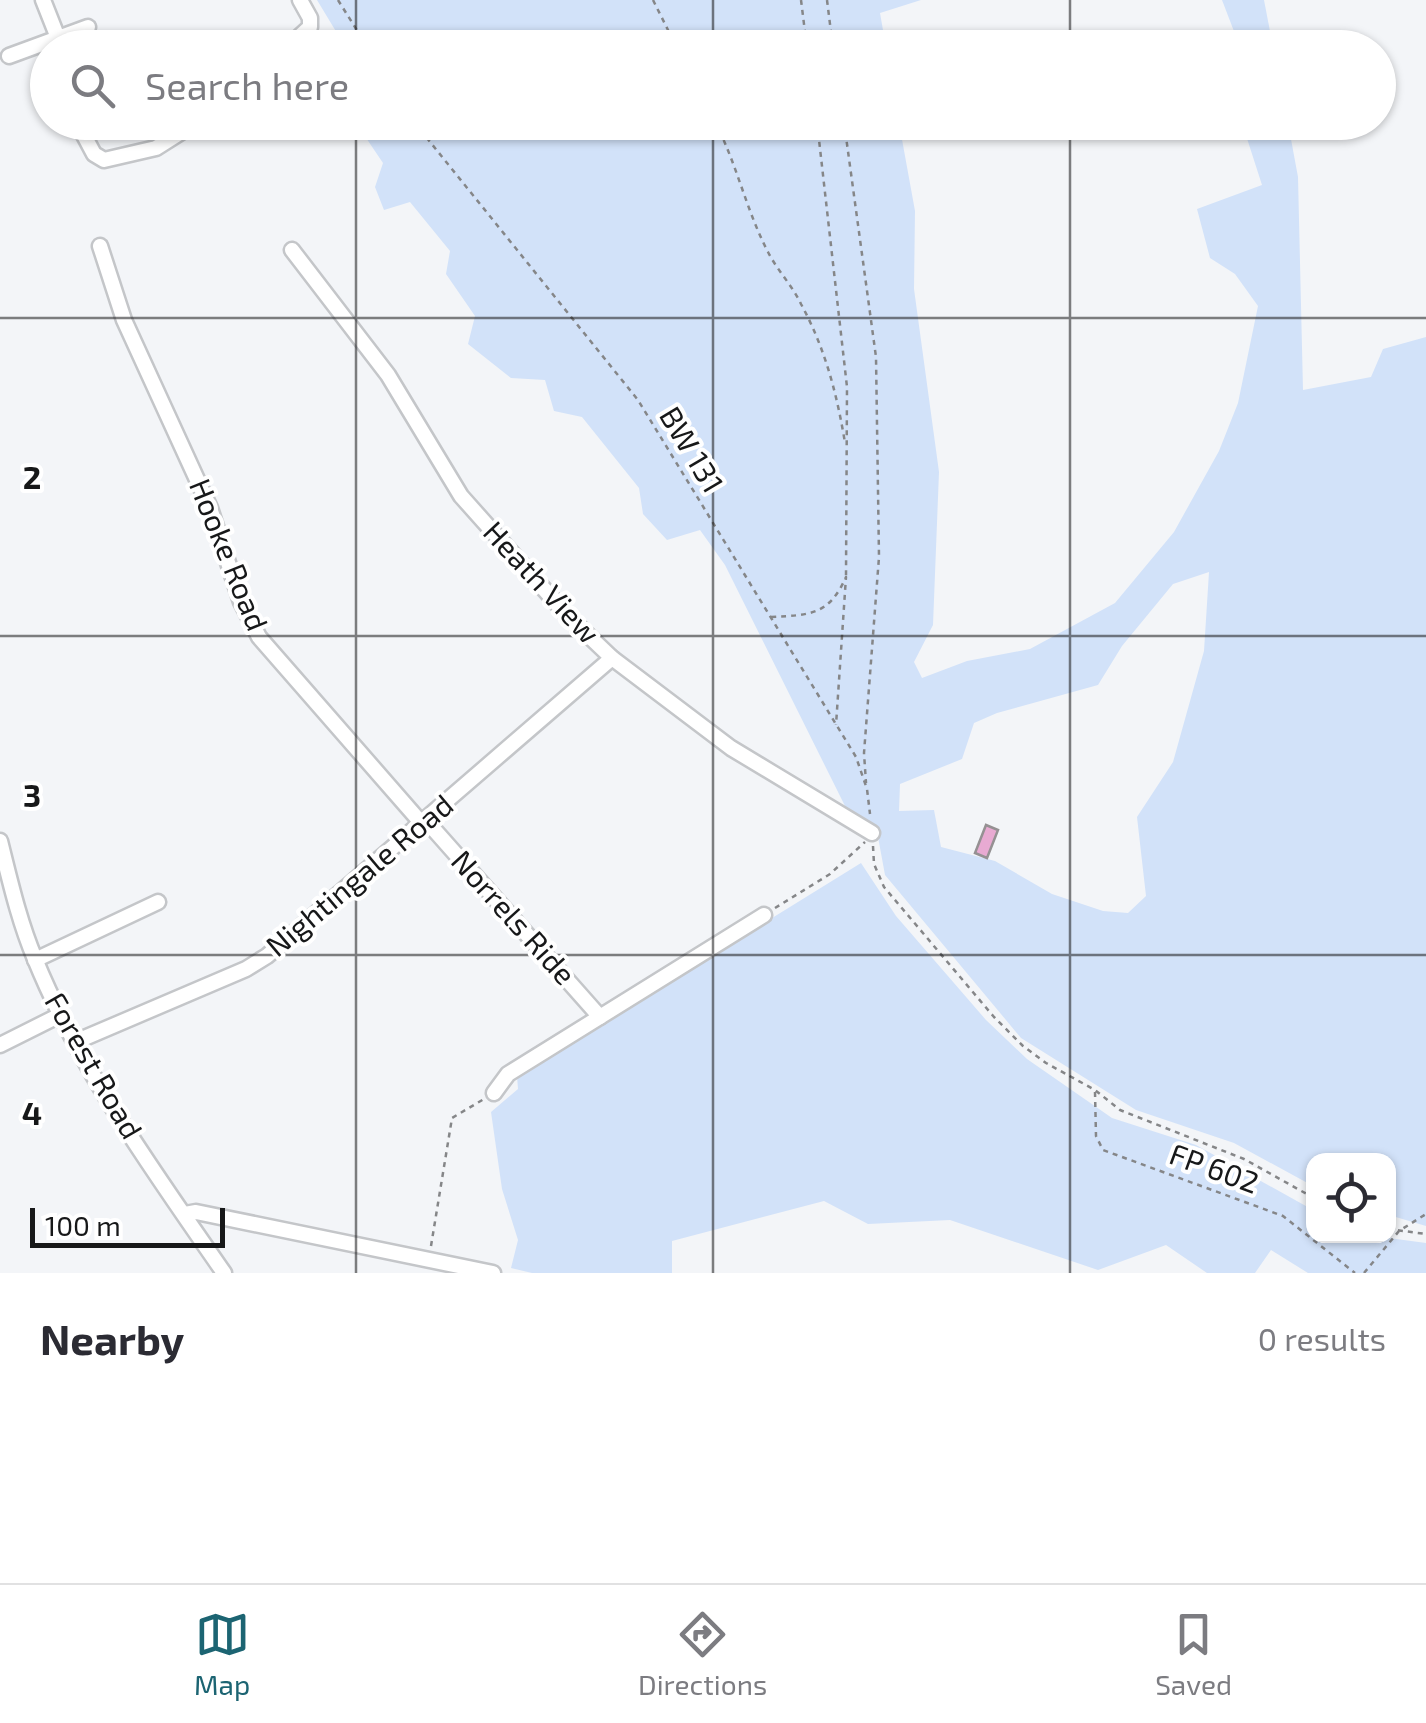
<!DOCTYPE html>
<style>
body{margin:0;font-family:"Exo 2",sans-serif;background:#f7f7f7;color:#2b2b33}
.controls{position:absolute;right:30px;bottom:30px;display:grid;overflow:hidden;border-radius:20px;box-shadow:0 2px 8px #0004}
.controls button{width:90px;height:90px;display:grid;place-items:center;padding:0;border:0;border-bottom:2px solid #e1e1e2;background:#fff;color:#2b2b33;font:50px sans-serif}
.scale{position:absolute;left:30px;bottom:25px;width:195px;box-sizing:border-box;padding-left:10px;border:5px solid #171819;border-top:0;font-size:28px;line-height:35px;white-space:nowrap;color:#171819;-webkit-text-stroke:8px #fff;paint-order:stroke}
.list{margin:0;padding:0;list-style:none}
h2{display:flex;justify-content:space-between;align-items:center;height:130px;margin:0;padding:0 40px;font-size:42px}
h2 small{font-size:32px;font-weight:400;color:#7c7c81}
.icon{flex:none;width:55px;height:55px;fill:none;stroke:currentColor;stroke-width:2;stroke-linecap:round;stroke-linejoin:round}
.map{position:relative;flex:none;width:1426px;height:1273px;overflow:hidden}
.search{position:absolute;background:#fff;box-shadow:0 2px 8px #0004;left:30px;right:30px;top:30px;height:110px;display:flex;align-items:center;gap:25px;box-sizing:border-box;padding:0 35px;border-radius:55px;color:#7c7c81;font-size:38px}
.sheet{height:310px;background:#fff}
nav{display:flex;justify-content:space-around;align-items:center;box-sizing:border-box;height:140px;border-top:2px solid #e1e1e2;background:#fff;font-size:28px;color:#7c7c81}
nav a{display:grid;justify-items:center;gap:5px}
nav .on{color:#1c6472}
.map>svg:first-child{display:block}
</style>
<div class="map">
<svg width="1426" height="1273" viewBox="0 0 1426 1273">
<rect width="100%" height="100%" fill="#f3f5f8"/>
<g fill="#d2e2f9" fill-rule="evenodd">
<polygon points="317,0 921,0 880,13 886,47 346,48"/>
<polygon points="1222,0 1264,0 1273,47 1240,47"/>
<path d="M356,123H899L915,211L914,289L939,472L933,625L914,662L922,678L967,661L1030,649L1115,603L1174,532L1219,451L1238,403L1258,306L1235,274L1210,258L1197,209L1262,185L1242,123H1288L1298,177L1303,390L1371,377L1383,349L1426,337V1226L1389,1215L1388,1160H1314L1313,1186L1234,1143L1136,1110L1021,1038L885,875L876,826L848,812L725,565L700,530L667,540L643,514L639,488L582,417L554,411L545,380L511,378L468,344L475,316L446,274L450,251L410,202L384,210L375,187L383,163ZM1209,572L1204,651L1173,762L1137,817L1146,896L1128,913L1103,911L1052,894L995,861L941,847L934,810L899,811L900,784L962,759L974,723L997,713L1098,685L1122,646L1173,584Z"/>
<polygon points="861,863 896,916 986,1020 1027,1059 1112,1118 1196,1145 1313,1210 1314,1236 1374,1236 1426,1243 1426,1273 1308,1273 1271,1250 1255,1273 1207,1273 1166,1245 1098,1270 950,1220 868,1224 824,1201 672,1241 672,1273 532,1273 511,1268 518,1240 502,1189 491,1112 518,1089 517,1076"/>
</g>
<polygon fill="#e8aad2" stroke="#959193" stroke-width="2.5" points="986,825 998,830 987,858 975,853"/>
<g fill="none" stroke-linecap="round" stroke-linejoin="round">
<g stroke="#c4c6c9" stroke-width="19">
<g id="minor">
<polyline points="43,0 58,38"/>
<polyline points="287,48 310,27 310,18 300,0"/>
<polyline points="9,56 88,27"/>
<polyline points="77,122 94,154 104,160 156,148 197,122"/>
<polyline points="100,246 124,320 210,508 241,602 259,637 417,818 430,825 600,1017"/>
<polyline points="292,250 388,375 461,496 568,616 612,658 731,748 872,833"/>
<path d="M0,841C10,881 19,921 35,959C81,1072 155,1173 224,1273"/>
<polyline points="35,960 158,902"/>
<polyline points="75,1042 246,969 267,956 612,658"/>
<polyline points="0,1045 60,1015"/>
<polyline points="494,1093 508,1074 764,915"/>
<polyline points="185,1214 196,1212 493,1273"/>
</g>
</g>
<g stroke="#858688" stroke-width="2.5" stroke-dasharray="5 5" stroke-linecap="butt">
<polyline points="338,0 368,48"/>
<polyline points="653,0 677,48"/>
<polyline points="801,0 807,48"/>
<polyline points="827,0 833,48"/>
<polyline points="414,122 638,400 856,757 867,789 870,814"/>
<path d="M715,122C737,164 746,210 768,252C777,270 792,285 801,304C825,348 837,394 845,443"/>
<polyline points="817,122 847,387 846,577"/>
<polyline points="844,122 876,357 879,557 864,753 866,783"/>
<path d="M771,617C811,615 829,615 846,577L836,725"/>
<polyline points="873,846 874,864 884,887 994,1017 1023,1046 1046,1063 1095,1090 1120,1110 1244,1159 1314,1198"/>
<polyline points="775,908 830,874 865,842"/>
<polyline points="1095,1092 1096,1136 1103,1150 1283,1216 1355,1273"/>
<polyline points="1388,1229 1426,1234"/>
<polyline points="431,1246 452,1118 484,1099"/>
<polyline points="1364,1273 1399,1231 1426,1214"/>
</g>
<use href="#minor" stroke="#fff" stroke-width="14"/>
</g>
<path fill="none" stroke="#171819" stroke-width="2.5" stroke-opacity="0.55" d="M356,0V48M713,0V48M1070,0V48M356,122V1273M713,122V1273M1070,122V1273M0,318H1426M0,636H1426M0,955H1426"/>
<g text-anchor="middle" stroke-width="8" stroke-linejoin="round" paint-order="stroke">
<g font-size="30" fill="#171819" stroke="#fff">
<text transform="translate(691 450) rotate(59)" y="10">BW 131</text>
<text transform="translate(228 555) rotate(68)" y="10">Hooke Road</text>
<text transform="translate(541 583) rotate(47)" y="10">Heath View</text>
<text transform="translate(360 876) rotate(-40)" y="10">Nightingale Road</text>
<text transform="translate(513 918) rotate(48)" y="10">Norrels Ride</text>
<text transform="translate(93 1066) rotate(60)" y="10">Forest Road</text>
<text transform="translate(1214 1169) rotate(20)" y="10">FP 602</text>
</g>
</g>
<g font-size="32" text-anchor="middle" font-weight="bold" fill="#171819" stroke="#fff" stroke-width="8" stroke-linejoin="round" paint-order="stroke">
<text x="32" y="489">2</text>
<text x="32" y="807">3</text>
<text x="32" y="1125">4</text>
</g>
</svg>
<div class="controls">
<button><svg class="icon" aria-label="locate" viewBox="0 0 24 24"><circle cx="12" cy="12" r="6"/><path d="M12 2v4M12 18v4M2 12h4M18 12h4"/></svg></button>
</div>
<div class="scale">100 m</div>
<div class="search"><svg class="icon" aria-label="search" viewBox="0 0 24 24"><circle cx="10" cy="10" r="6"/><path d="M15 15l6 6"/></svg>Search here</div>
</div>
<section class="sheet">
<h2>Nearby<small>0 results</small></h2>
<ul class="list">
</ul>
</section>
<nav>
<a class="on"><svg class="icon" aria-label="map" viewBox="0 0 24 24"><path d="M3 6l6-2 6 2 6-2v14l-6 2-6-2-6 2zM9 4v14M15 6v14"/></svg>Map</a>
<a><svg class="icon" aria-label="directions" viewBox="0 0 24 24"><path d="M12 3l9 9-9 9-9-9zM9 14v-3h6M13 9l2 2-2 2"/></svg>Directions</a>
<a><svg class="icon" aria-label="saved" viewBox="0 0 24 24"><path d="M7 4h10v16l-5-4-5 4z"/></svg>Saved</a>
</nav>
